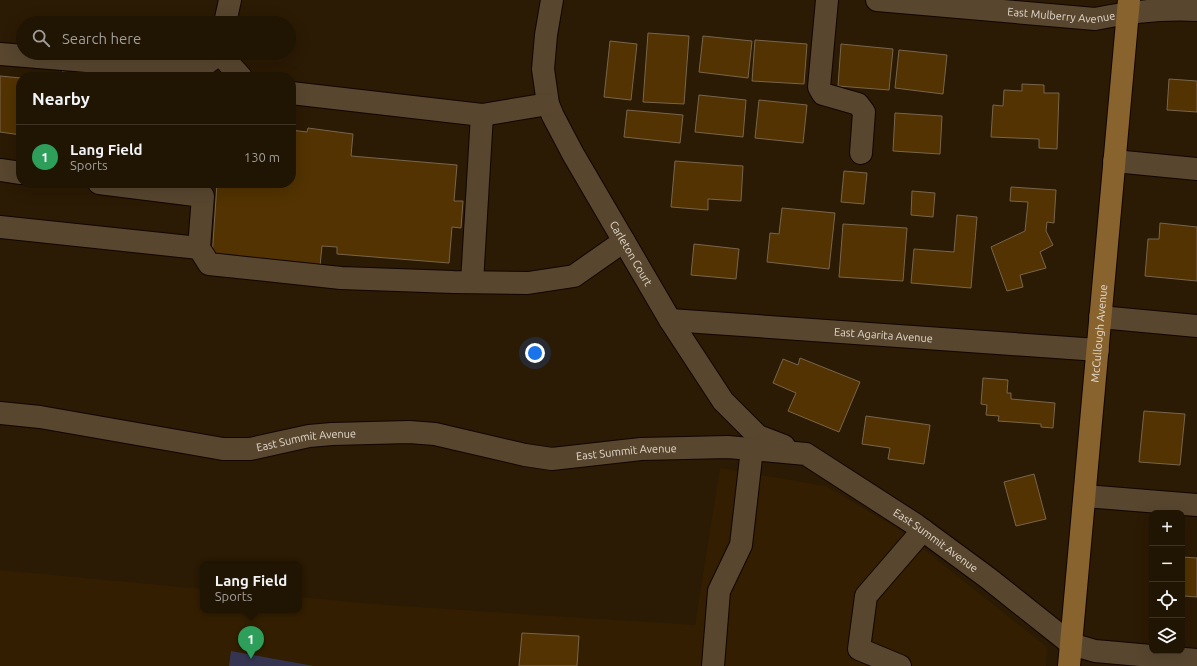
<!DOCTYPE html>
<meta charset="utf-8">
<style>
body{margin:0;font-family:Ubuntu,sans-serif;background:#2d2112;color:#f1f3f6}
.controls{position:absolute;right:12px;bottom:12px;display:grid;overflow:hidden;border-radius:8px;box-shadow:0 4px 16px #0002}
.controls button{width:36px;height:36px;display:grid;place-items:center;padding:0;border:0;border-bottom:1px solid #3d3325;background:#201403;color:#f1f3f6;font:20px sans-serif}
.you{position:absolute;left:535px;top:353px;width:14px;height:14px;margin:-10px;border:3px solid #fff;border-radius:50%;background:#1a73e8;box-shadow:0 0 0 6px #1a73e833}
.badge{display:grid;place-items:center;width:26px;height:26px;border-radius:50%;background:#afaefa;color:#fff;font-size:13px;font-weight:700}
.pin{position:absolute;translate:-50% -33px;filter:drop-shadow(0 1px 2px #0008)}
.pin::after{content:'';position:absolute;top:21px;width:14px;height:12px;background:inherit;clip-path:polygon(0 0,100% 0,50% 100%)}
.popup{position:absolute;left:200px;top:561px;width:102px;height:52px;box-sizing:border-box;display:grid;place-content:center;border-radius:8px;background:#201403;filter:drop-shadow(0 1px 3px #0005);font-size:13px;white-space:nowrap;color:#a29e9a}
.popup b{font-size:15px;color:#f1f3f6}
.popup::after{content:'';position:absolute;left:50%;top:100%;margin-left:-8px;border:8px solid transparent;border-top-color:#201403}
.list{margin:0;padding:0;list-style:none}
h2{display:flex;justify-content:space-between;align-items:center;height:52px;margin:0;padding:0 16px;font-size:17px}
h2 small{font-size:13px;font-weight:400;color:#a29e9a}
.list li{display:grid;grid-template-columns:26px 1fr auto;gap:12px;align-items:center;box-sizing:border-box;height:64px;padding:0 16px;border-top:1px solid #3d3325}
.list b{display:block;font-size:15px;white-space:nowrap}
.list p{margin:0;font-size:13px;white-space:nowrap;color:#a29e9a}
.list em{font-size:13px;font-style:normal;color:#a29e9a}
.icon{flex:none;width:22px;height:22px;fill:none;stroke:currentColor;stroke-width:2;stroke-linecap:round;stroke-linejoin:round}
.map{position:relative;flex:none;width:1197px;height:666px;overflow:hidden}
.search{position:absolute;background:#201403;box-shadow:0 4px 16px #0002;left:16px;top:16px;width:280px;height:44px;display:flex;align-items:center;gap:10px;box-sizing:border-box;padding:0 14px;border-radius:22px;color:#a29e9a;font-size:15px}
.panel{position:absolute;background:#201403;box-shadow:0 4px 16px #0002;left:16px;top:72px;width:280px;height:116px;border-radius:16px}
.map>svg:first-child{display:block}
</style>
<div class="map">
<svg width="1197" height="666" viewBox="0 0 1197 666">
<rect width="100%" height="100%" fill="#2b1a04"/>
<polygon fill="#331e01" points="720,468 826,486 897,528 1047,647 1046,666 0,666 0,570 203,589 203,610 299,610 299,597 386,605 695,625"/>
<polygon fill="#353551" points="231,651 314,666 229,666"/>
<g fill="#523301" stroke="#78654d">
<polygon points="648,33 689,36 684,104 643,102"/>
<polygon points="703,36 752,41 748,78 699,72"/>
<polygon points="755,40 807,44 804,84 752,81"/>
<polygon points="610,41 637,44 631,100 604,97"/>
<polygon points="841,44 893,49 889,90 838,86"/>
<polygon points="899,50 947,55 943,94 895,88"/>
<polygon points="62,72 108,76 108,77 61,77"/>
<polygon points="0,76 21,78 21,135 0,132"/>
<polygon points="1169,79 1197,81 1197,112 1167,110"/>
<polygon points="1022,84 1044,85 1044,93 1059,93 1057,149 1039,148 1039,139 991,137 993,105 1003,106 1004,90 1022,91"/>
<polygon points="699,95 746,100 743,137 695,132"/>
<polygon points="759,100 807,105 803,143 755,138"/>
<polygon points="627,110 683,115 680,143 624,137"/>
<polygon points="895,113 942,116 940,154 893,151"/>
<polygon points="308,128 353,134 351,156 457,165 454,201 463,201 461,228 452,227 449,263 337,254 337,247 322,246 320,266 212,258 217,183 291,183 291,130 307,132"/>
<polygon points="675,161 743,166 741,201 708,199 708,210 671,207"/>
<polygon points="844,171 867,173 864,204 841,202"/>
<polygon points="1011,187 1056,190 1054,223 1047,222 1046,231 1053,245 1040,252 1046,268 1020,275 1023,287 1007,291 991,247 1025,231 1028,202 1010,201"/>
<polygon points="912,191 935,193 933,217 911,215"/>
<polygon points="782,208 835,213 829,269 767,262 770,233 779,234"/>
<polygon points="957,215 977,217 971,288 911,283 914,249 954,252"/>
<polygon points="1160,223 1197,227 1197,281 1145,276 1148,239 1159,239"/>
<polygon points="843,224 907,228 903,281 839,277"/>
<polygon points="694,244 739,249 736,279 691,275"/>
<polygon points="800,358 860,382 839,432 788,411 796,393 773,383 783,359 798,365"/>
<polygon points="983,378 1008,380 1007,393 1011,393 1011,399 1055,403 1053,428 1041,427 1041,424 998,421 999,416 986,415 987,405 981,404"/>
<polygon points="1144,411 1185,414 1180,465 1139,462"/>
<polygon points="866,416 930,425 924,464 888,459 890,448 862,444"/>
<polygon points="1034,474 1046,519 1016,526 1004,482"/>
<polygon points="1182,557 1197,558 1197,597 1184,596 1183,610"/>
<polygon points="522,633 579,636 577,666 519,666"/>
</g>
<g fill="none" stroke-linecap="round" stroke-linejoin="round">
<g stroke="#120500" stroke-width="24">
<g id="minor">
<path id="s1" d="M552,0L546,35L543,69L548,104L553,116L573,154L670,320L723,401L758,436L784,446"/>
<polyline points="827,0 819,87 823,94 858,104 864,112 861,153"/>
<path id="s2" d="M877,0L1095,19C1129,12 1163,8 1197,10"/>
<polyline points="225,23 230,0"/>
<polyline points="0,54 198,70 220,53"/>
<polyline points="220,54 241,77"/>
<polyline points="291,93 482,115 548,104"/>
<polyline points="1114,161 1197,169"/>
<polyline points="0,170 21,173"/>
<polyline points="99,183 203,196 199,248 209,264 341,278 453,282 528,283 574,276 624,241"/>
<polyline points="0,227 199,248"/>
<polyline points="472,282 482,115"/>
<polyline points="1100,317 1197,326"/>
<path id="s3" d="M670,320L1098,350"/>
<path id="s4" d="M0,413L40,417L223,449H250L309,436L332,434L409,432L435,434L525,455L552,459L641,449L728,447L806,454L916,525L988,578L1071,644L1095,651L1197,660"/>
<polyline points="1085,496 1197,505"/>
<polyline points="713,666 719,591 741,545 752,449"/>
<polyline points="900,666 859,649 866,596 923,530"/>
</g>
</g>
<g stroke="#120500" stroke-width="24">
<g id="major">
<path id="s5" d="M1069,666L1129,0"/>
</g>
</g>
<use href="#minor" stroke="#58462f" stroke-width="22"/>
<use href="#major" stroke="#89632e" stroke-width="22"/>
</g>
<g text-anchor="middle" stroke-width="3" stroke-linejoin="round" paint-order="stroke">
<g font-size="11" fill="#e3d8cb" stroke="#0d0701">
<text dy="4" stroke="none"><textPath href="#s2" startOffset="185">East Mulberry Avenue</textPath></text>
<text dy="4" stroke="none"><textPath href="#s1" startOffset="276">Carleton Court</textPath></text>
<text dy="4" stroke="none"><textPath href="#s5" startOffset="334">McCullough Avenue</textPath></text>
<text dy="4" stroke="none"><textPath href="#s3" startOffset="214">East Agarita Avenue</textPath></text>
<text dy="4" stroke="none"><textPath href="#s4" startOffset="310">East Summit Avenue</textPath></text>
<text dy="4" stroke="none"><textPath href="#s4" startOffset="634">East Summit Avenue</textPath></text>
<text dy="4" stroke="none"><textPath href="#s4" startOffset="970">East Summit Avenue</textPath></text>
</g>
</g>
</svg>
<div class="controls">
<button>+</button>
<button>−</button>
<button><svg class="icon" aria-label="locate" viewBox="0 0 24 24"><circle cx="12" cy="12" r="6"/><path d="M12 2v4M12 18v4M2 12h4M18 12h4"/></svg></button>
<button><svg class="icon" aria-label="layers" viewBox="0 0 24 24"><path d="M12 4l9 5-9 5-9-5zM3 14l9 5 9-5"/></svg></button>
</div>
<div class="you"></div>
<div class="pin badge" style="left:251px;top:659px;background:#2e9e5b">1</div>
<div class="popup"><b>Lang Field</b>Sports</div>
<div class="search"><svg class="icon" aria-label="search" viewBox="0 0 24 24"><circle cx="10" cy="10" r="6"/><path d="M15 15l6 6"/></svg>Search here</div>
<section class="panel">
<h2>Nearby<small></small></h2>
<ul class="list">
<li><span class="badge" style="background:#2e9e5b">1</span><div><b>Lang Field</b><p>Sports</p></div><em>130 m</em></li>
</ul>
</section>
</div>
